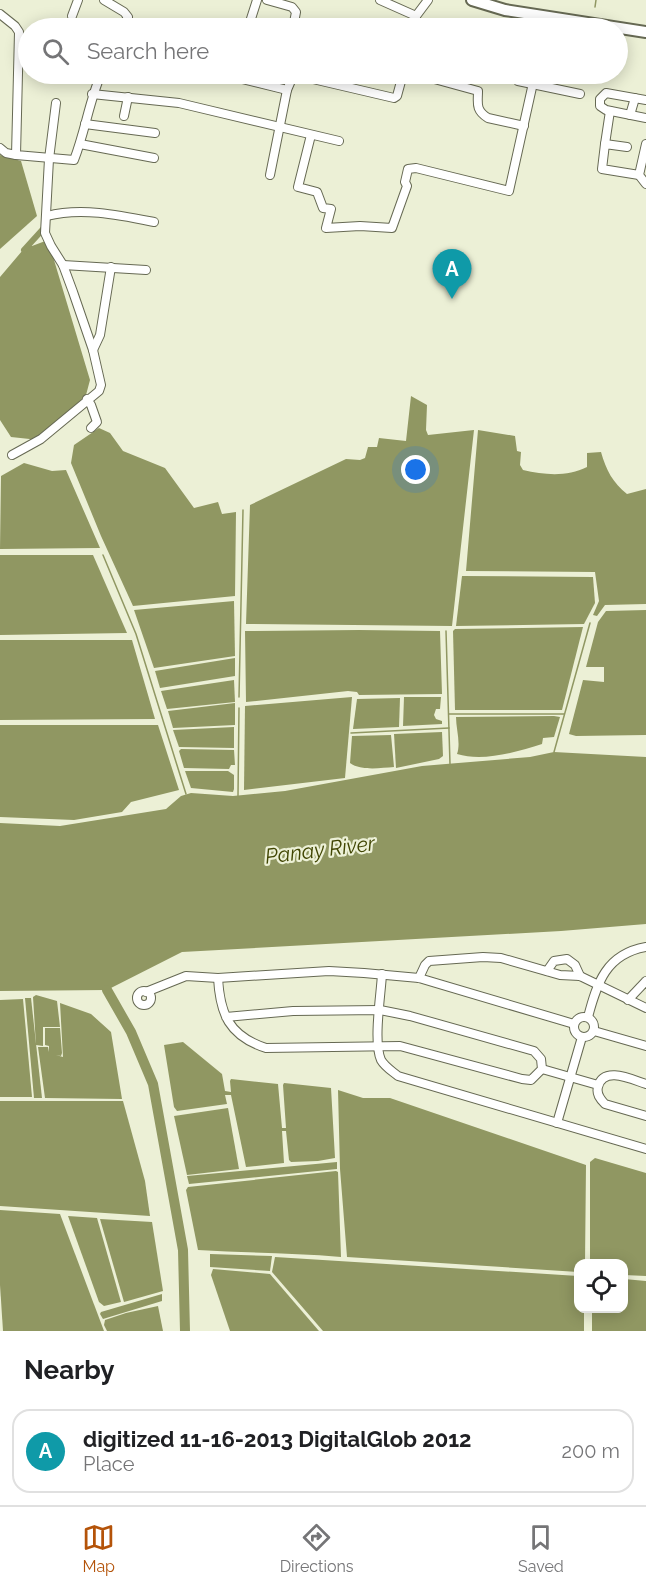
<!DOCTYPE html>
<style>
body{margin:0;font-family:Raleway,sans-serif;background:#f6f6f6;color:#202124}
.controls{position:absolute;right:18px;bottom:18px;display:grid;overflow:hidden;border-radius:12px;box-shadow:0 3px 15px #0003}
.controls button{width:54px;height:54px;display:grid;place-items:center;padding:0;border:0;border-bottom:2px solid #e0e0e0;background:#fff;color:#202124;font:30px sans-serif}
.you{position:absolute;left:416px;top:470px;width:21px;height:21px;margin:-15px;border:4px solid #fff;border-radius:50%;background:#1a73e8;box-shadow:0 0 0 9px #1a73e833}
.badge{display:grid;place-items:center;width:39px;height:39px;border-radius:50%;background:#b45309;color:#fff;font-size:20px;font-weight:700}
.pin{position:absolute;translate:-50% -50px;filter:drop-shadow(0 2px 3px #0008)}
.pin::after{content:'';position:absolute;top:32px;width:21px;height:18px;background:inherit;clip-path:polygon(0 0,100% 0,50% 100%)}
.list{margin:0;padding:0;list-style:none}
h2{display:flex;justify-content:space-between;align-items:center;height:78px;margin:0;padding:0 24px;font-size:26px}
h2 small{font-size:20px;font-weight:400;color:#757577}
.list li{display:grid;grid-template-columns:39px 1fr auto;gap:18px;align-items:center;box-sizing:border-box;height:84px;margin:0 12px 12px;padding:0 12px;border:2px solid #e0e0e0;border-radius:18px}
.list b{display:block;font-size:22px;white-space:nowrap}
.list p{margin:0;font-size:20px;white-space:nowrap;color:#757577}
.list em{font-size:20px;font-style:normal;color:#757577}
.icon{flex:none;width:33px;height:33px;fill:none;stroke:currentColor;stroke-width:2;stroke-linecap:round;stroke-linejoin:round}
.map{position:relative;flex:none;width:646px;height:1331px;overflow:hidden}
.search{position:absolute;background:#fff;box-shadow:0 3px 15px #0003;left:18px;right:18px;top:18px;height:66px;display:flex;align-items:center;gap:15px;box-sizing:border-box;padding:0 21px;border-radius:33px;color:#757577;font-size:22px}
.sheet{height:174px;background:#fff}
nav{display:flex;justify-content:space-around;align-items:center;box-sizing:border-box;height:84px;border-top:2px solid #e0e0e0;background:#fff;font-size:16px;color:#757577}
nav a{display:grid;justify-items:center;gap:3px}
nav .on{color:#b45309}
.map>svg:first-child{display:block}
</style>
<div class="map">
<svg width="646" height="1331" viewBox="0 0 646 1331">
<rect width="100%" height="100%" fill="#ecf0d6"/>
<g fill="#909762">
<polygon points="0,155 21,161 37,216 0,249"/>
<polygon points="48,240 90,380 86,395 39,440 11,437 0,420 0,277 28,244 32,246"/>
<polygon points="411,396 427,405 426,430 428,435 474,430 452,626 246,624 250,505 346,459 360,460 365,458 368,447 377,447 379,438 406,441"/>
<polygon points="99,428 110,433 123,451 165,468 194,508 218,502 222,514 236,512 235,596 133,606 101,536 71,463 74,445"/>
<path d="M478,430L515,436L517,451L521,452L520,465L523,470C545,475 567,477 587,467V453L601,452C606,470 613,483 627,494L646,489V604L605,605L597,616L593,615L599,601L595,572L466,571Z"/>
<polygon points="24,463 52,471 66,470 100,548 0,549 1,476"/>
<polygon points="0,555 93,555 127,633 0,635"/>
<polygon points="462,576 593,577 595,603 584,624 456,626"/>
<polygon points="234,601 235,656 154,668 134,610"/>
<polygon points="646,610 646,735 576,736 569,734 583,680 604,682 604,667 586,667 598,622 606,611"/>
<polygon points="583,627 562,710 455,710 453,631 455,629"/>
<polygon points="359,630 440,631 442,694 359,695 357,692 348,691 246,702 245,631"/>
<polygon points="0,640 132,640 155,719 0,720"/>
<polygon points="235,658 235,676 160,688 155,671"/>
<polygon points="234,680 235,702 167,709 161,691"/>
<polygon points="352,697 345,778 244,790 245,706"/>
<polygon points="404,697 441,697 440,709 436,709 434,715 436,719 442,721 442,724 403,726"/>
<polygon points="400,698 399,727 353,729 357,699"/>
<polygon points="235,703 235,725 173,728 168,711"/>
<path d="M554,716L560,717L554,737L543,738L542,744C517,752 483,762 457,754C461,743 456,729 456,717Z"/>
<polygon points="0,725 158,725 179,790 131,802 122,812 74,820 0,817"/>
<polygon points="234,727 234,748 179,747 173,730"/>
<polygon points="442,732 443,756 439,759 396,768 394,734"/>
<path d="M391,735L394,767C380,768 361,771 350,763L352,736Z"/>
<polygon points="181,749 234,750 235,765 231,765 229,769 184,768 179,751"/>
<polygon points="554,752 646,757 646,924 561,931 182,952 107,990 0,991 0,823 60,826 166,809 181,796 191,793 233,796 285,791 422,766 530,757"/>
<polygon points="185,771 228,771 234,775 234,789 233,792 191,788"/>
<polygon points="36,995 57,1001 60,1027 43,1027 43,1046 36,1045 33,997"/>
<polygon points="25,998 31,998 42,1098 34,1098"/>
<polygon points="23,999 32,1097 0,1097 0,1000"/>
<polygon points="60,1003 91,1014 111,1032 122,1099 45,1098 38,1047 48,1047 49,1052 49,1046 45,1045 45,1028 60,1028 62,1053 61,1056 56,1055 63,1057"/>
<polygon points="183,1042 222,1074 225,1091 231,1092 230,1081 231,1079 278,1084 282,1128 286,1128 283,1085 284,1083 331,1088 335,1158 318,1161 291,1162 289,1160 286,1131 282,1131 284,1163 246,1167 231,1095 225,1095 227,1104 177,1111 174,1107 164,1045"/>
<polygon points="338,1090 363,1098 390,1098 586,1165 585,1263 578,1264 578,1272 347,1257 340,1169"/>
<polygon points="0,1101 123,1101 145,1181 150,1216 0,1206"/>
<polygon points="228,1108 239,1169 187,1175 174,1116"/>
<polygon points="595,1158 646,1173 646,1276 624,1275 624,1264 590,1263 590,1162"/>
<polygon points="337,1162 337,1169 189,1184 187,1176"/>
<path d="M336,1171L338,1172L341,1257C294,1253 246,1253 198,1250L186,1190L188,1187Z"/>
<polygon points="0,1210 60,1214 104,1331 3,1331 0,1285"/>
<polygon points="68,1216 97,1218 121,1302 104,1306 99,1302"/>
<polygon points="100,1219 152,1222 163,1291 124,1302"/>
<polygon points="210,1254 272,1256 270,1271 210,1267"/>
<polygon points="275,1257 578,1276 578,1308 584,1309 584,1331 323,1331 272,1272"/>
<polygon points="213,1269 270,1274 319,1331 230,1331 211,1275"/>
<polygon points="624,1279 646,1281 646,1331 592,1331 592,1309 624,1308"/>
<polygon points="162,1294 162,1301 103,1319 100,1314 101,1312"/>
<polygon points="158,1306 163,1331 107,1331 104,1325 105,1320 126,1313"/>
</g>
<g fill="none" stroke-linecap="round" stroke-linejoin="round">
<g stroke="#909762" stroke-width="1.5">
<polyline points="595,7 596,0"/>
<polyline points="103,555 136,634 186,794"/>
<polyline points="446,631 450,764"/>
<polyline points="239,697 243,510"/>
<polyline points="449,714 564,714"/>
<polyline points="351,733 449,728"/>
<polyline points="554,752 590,623"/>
<polyline points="238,796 239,708"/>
</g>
<polyline stroke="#909762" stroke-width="6" points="24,250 44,228"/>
<polyline stroke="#909762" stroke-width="10" points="107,990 131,1032 153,1084 183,1250 185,1331"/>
<g stroke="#666953" stroke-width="10">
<g id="minor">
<polyline points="104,0 124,12 128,17 122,28"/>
<polyline points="267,0 292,7 296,12 293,28"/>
<polyline points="380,0 416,16"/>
<path d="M0,14L15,26L19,32L16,155L74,160C85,132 89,102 101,74"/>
<polyline points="72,16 78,0"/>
<polyline points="248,28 257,0"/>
<polyline points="413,28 416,16 428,0"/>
<polyline points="547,28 550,17"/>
<polyline points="235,74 234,77 287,90"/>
<path d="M416,74L478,91C478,103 475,110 488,118L524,126"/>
<polyline points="518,81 580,94"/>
<polyline points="92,94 179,103 339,141"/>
<polyline points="646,100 606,93 600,99 600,106 606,110 646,118"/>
<polyline points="630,115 635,98"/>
<polyline points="124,116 128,97"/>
<polyline points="85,124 155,133"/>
<polyline points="311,135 298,187 317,192 323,208 331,209 326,228 360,226 392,228 407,186 405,182 408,169 416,168 509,191 535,74"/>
<polyline points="80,144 154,158"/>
<polyline points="605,144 610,111"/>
<polyline points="646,144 639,175 646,184"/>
<polyline points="627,147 605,144 602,169 639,175"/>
<polyline points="0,148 6,153 16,155"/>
<polyline points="270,175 287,90 293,76 300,76 394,98 397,96 403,74"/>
<path d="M47,216C81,207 119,215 154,222"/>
<polyline points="63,265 146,270"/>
<polyline points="93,350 100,335 111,267"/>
<polyline points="87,399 91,405 97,422 91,428"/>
<polyline points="12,455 41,439 99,391 101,385 93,350 73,292 63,265 51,246 45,233 49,159 56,103"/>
<polyline points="547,971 554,961 567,959 575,965 580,976"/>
<path d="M382,974C381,994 373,1042 381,1060C385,1067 392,1071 398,1076L646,1149"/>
<path d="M218,978C220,1014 229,1036 266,1048L400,1046L522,1079L531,1080L542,1069L541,1059L534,1051L410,1016L380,1010L293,1011L226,1017"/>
<polyline points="419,978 425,965 429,961 483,957 501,958 560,975 580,976 646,1008"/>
<circle cx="144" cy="998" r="7"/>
<polyline points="146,992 186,976 218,978 329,971 364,973 419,978 574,1024"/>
<polyline points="628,1000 646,981"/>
<circle cx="584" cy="1027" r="10"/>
<path d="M588,1017C597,983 606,954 646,947"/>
<polyline points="594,1031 646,1046"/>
<polyline points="542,1069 598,1085"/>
<path d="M646,1084C633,1080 603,1065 598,1087C596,1094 600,1099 605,1104L646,1116"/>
<polyline points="557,1123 582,1037"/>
</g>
</g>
<g stroke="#666953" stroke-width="14">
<polyline id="major" points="472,0 505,10 646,32"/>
</g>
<use href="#minor" stroke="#fff" stroke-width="8"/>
<use href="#major" stroke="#fff" stroke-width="10"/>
</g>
<g text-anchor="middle" stroke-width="4.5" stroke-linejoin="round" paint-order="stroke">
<g font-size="21" font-style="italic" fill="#404502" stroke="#ecf0d6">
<text transform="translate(320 850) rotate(-7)" y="7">Panay River</text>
</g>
</g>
</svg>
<div class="controls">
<button><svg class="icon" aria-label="locate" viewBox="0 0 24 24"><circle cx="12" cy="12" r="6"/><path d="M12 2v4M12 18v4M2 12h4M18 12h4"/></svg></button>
</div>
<div class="you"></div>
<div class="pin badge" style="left:452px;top:299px;background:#0f9aa8">A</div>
<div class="search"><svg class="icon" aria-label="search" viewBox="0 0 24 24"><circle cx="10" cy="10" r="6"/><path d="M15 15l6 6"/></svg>Search here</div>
</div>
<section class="sheet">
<h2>Nearby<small></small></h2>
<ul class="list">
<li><span class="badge" style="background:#0f9aa8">A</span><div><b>digitized 11-16-2013 DigitalGlob 2012</b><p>Place</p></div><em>200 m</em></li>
</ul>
</section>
<nav>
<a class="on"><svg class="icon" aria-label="map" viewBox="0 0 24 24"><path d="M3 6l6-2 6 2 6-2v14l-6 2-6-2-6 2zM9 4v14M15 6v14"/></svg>Map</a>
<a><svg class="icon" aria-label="directions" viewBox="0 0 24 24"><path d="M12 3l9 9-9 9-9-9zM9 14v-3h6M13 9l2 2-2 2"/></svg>Directions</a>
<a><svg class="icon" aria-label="saved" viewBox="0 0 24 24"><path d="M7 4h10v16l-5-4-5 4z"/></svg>Saved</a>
</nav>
